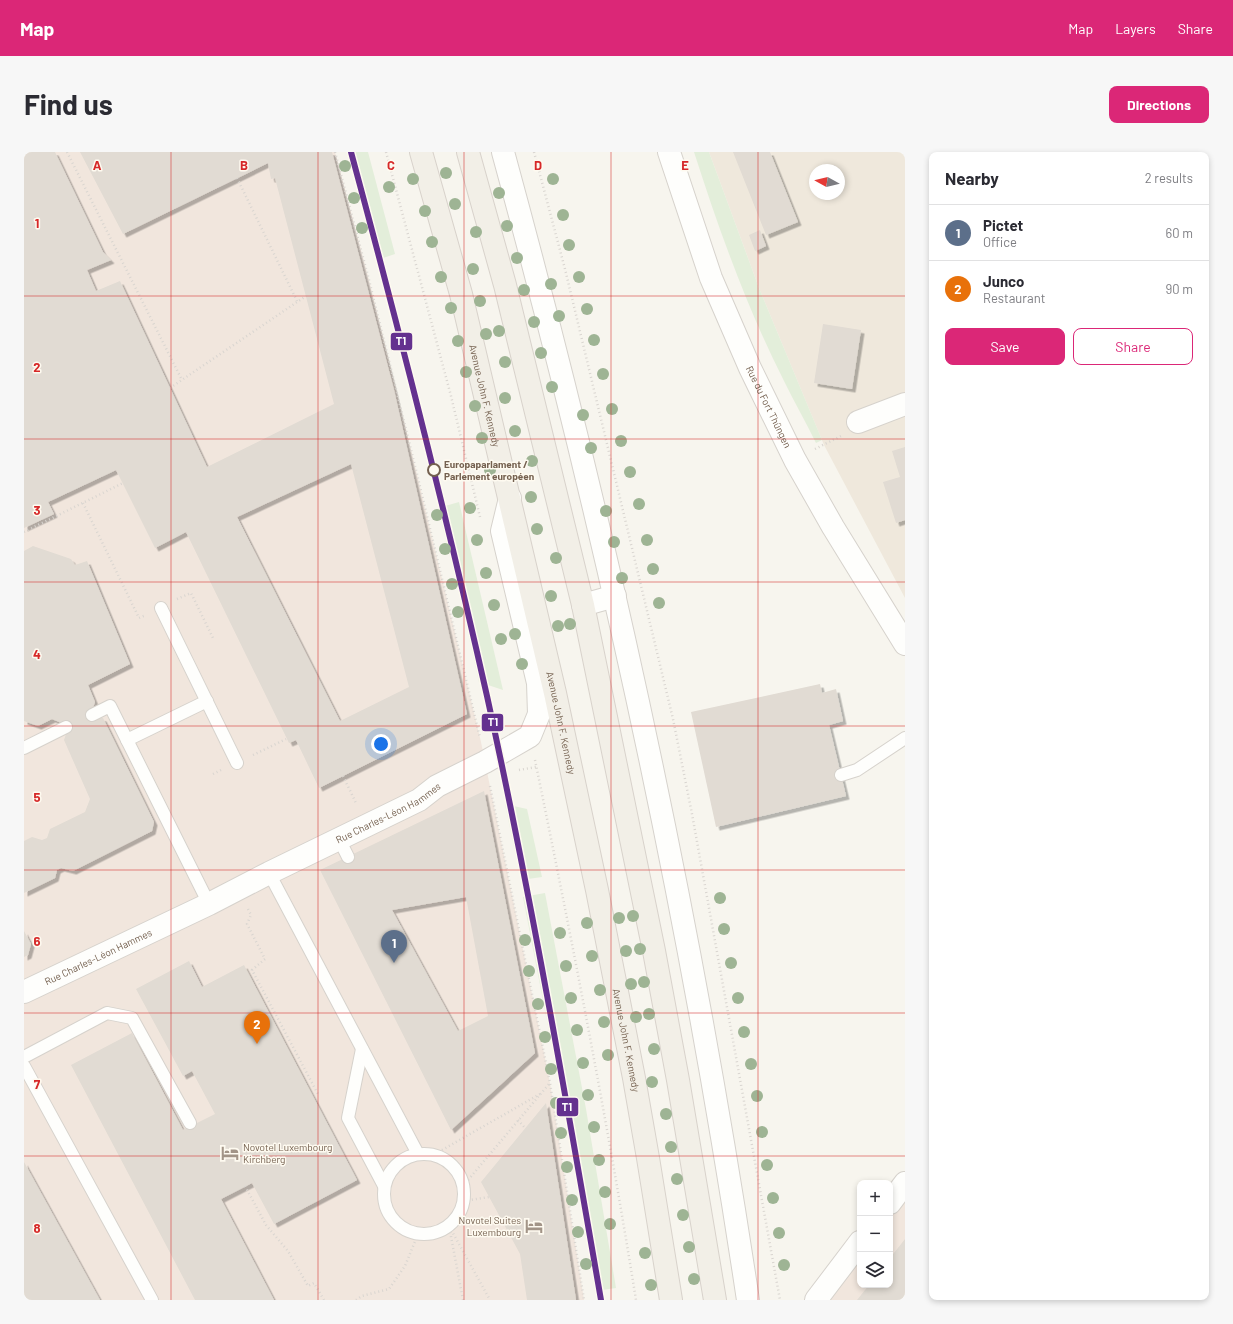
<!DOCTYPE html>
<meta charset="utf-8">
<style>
body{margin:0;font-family:Barlow,sans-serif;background:#f7f7f7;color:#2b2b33}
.controls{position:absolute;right:12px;bottom:12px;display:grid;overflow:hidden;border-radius:8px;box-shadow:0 2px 6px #0003}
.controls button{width:36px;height:36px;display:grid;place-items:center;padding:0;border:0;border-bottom:1px solid #e1e1e2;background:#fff;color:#2b2b33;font:20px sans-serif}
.compass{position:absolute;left:785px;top:12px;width:36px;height:36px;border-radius:50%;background:#fff;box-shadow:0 2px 6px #0003;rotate:278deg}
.you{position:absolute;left:357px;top:592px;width:14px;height:14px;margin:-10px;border:3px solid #fff;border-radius:50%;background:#1a73e8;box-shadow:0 0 0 6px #1a73e833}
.badge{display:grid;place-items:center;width:26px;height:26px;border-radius:50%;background:#db2777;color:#fff;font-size:13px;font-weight:700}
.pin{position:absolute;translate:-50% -33px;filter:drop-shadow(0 1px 2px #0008)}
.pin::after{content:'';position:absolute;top:21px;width:14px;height:12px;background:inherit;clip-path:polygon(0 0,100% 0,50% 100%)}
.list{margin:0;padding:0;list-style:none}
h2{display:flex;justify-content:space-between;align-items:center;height:52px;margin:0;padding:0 16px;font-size:17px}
h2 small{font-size:13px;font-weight:400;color:#7c7c81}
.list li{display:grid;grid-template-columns:26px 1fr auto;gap:12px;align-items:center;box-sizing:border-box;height:56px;padding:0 16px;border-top:1px solid #e1e1e2}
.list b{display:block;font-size:15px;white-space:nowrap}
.list p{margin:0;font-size:13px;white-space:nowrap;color:#7c7c81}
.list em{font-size:13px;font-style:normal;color:#7c7c81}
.actions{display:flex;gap:8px;padding:12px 16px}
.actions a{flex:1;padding:9px 0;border:1px solid #db2777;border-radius:8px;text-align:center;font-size:14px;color:#db2777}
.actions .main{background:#db2777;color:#fff}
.icon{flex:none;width:22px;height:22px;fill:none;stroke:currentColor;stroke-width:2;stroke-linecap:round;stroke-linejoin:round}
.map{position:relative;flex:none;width:881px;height:1148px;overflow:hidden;border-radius:8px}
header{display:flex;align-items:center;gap:24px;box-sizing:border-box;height:56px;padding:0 20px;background:#db2777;color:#fff}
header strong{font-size:19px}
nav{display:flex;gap:22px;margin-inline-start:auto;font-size:14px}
.intro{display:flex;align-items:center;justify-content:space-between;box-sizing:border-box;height:96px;padding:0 24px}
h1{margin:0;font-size:28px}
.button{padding:10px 18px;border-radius:8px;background:#db2777;color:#fff;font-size:14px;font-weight:700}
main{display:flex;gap:24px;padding:0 24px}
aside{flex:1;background:#fff;border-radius:8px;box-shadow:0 2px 6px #0003}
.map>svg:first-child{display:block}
</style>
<header>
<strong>Map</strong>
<nav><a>Map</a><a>Layers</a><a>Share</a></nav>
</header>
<div class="intro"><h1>Find us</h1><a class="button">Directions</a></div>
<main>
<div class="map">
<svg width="881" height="1148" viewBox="0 0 881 1148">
<defs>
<filter id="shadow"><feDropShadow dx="3.5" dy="3.5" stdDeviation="0" flood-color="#0004"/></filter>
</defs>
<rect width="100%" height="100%" fill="#f7f5ee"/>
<path fill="#efe8dc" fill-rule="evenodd" d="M685,0H881V446L800,293L735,136ZM791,18H815V42H791Z"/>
<g fill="#f1e6dd">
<polygon points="0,0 311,0 344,124 393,322 457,590 526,931 560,1148 0,1148"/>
<polygon points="881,1031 881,1148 792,1148 836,1090 836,1133 866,1133 866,1051"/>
</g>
<g fill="#e3eeda">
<polygon points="323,0 344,0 371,102 353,108"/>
<path d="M670,0H685L735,136L798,288L792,291C782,270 770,250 760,229C723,156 695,78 670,0Z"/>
<polygon points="435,350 479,538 455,530 436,445 414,356"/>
<polygon points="481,652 503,657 518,725 497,728"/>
<polygon points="521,741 562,957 592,1136 571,1139 549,1003 499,745"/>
</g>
<g fill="#e1dbd3" fill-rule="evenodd" filter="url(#shadow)">
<path d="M0,0H31L79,100L87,108L63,118L72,139L96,129L183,315L310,252L251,26L247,27L244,11L99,82L56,0H308L370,238L443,562L295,636L272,588L265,591L162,380L131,396L92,318L24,350L30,362L0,376ZM327,312L385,535L316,569L213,365Z"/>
<polygon points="709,0 746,0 774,70 742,83"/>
<polygon points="811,13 812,18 797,18"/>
<polygon points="736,78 742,94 731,99 725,83"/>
<polygon points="799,172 837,178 828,237 790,231"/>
<polygon points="881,295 881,368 872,371 859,330 876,325 868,299"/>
<polygon points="9,394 47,407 51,413 63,409 106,512 64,533 71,550 67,561 69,565 79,566 130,670 128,679 49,719 37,716 33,718 31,726 0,741 0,689 8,685 18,688 23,686 26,677 61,660 66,647 40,588 43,579 40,572 28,567 14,574 0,569 0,399"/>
<polygon points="796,532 798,541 812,537 819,569 805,573 822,644 692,675 667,560"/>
<path d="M460,639L511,901L427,978L296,718ZM442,745L464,864L434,879L368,758Z"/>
<polygon points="0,779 7,792 4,803 0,805"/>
<polygon points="165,809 178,835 220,813 333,1028 250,1072 228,1031 197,1047 250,1148 171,1148 47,913 108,881 159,978 191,962 168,919 159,924 112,837"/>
<polygon points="522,951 552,1148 503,1148 496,1102 457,1030"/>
<polygon points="0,1010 76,1148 0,1148"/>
<polygon points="881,1087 881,1148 833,1148 845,1133 866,1133 866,1106"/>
</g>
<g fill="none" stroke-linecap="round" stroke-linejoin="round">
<g stroke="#d6d2cc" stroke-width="14">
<g id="service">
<polyline points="137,456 213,611"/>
<polyline points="68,563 86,554 185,752"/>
<polyline points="103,588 183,549"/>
<polyline points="0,596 42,575"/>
<polyline points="817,623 833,618 881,586"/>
<polyline points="315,687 324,705"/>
<polyline points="245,721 394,1002"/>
<polyline points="338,897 324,966 360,1034"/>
<polyline points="0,905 83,861 108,866 166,971"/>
<polyline points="0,914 128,1148"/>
<circle cx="400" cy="1042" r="40"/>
</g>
</g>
<g stroke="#d6d2cc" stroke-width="24">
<g id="minor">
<path d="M479,0C582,377 666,761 724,1148"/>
<path id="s1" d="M645,0L687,126L726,216L771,308L809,375L881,492"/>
<polyline points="834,270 881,252"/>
<polyline points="559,453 591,444"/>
<path id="s2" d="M0,840L185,752L245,721L395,648L413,634L461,610L506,584L515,562L514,531L478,379L486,346"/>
<polyline points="866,1051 881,1031"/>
<polyline points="792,1148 836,1090"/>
</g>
</g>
<g stroke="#d8d2cb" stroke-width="24">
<g id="primary">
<path id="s3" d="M397,0L437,142L531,541L573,738L610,926L624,1006L647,1148"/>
<polyline points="444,0 481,133 559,453 630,799 654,928 691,1148"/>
</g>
</g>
<g stroke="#d9d5d0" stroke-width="2.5" stroke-dasharray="1 3" stroke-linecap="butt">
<polyline points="43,0 158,228"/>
<polyline points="311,0 344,124 393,322 456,586"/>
<polyline points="362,0 427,244 456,365"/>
<polyline points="510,0 541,117 649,567 668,662 756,1148"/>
<polyline points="213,26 273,149"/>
<polyline points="146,236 282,144"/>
<polyline points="791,297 817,284"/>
<polyline points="59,351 115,466 122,463"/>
<polyline points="0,380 99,331"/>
<polyline points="153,447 167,441 189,486"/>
<polyline points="229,603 262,587"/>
<path d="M511,608C548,788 583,967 612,1148"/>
<polyline points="495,618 512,615"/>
<polyline points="189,622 197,618"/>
<polyline points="319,624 332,651"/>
<polyline points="466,634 526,931 560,1148"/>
<polyline points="224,757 227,763 223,772 241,807 228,818 295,944"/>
<polyline points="494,968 501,976"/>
<polyline points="411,1002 516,942"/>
<polyline points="221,1034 242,1073 264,1099 284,1134 290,1131 300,1148"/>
<polyline points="439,1034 525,932"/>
<polyline points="440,1049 465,1045"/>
<polyline points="332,1148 338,1144 365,1137 381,1114 394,1082"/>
<polyline points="439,1148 425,1074 466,1148"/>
</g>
<use href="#service" stroke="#fefefc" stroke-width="12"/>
<use href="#minor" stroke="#fefefc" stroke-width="22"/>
<use href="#primary" stroke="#f2efe7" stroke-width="22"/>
<g stroke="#fefaf0" stroke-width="9">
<path id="tram-1" d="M327,0C376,181 422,362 463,544C507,744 542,946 577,1148"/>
</g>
<use href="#tram-1" stroke="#64318f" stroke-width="6"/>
</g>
<g fill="#9eb494">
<circle cx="321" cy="14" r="6"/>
<circle cx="422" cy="21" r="6"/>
<circle cx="389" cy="27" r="6"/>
<circle cx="529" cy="27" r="6"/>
<circle cx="365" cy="35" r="6"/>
<circle cx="475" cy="41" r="6"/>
<circle cx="330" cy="46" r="6"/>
<circle cx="431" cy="52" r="6"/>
<circle cx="401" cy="59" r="6"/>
<circle cx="539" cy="63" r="6"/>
<circle cx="483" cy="74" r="6"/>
<circle cx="338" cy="76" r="6"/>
<circle cx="452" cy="80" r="6"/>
<circle cx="408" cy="90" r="6"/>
<circle cx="545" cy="93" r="6"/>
<circle cx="493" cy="106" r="6"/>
<circle cx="449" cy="117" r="6"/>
<circle cx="417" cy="125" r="6"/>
<circle cx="555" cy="125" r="6"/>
<circle cx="527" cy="132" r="6"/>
<circle cx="500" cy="138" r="6"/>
<circle cx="456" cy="149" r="6"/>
<circle cx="427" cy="156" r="6"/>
<circle cx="563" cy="157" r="6"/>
<circle cx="535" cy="164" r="6"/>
<circle cx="510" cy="170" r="6"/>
<circle cx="475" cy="179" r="6"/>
<circle cx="462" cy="182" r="6"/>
<circle cx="570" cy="188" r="6"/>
<circle cx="434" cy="189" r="6"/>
<circle cx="517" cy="201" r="6"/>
<circle cx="481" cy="210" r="6"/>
<circle cx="442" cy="220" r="6"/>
<circle cx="579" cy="222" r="6"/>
<circle cx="528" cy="235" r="6"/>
<circle cx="481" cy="246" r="6"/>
<circle cx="451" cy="254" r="6"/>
<circle cx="588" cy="257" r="6"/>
<circle cx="559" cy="263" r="6"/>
<circle cx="491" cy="279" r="6"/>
<circle cx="458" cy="286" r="6"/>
<circle cx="597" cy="289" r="6"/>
<circle cx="567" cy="296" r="6"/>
<circle cx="508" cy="309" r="6"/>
<circle cx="466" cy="318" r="6"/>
<circle cx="606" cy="320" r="6"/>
<circle cx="507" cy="345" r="6"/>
<circle cx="615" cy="352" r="6"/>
<circle cx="446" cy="356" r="6"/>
<circle cx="582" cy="359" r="6"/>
<circle cx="413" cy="363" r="6"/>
<circle cx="513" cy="377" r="6"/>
<circle cx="453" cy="388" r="6"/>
<circle cx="623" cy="388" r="6"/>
<circle cx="590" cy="390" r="6"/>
<circle cx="421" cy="397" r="6"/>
<circle cx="532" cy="406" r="6"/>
<circle cx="629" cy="417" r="6"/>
<circle cx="462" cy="421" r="6"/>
<circle cx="598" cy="426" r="6"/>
<circle cx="428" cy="432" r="6"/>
<circle cx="527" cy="444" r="6"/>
<circle cx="635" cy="451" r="6"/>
<circle cx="470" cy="453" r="6"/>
<circle cx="434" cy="460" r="6"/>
<circle cx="546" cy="472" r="6"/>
<circle cx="534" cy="474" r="6"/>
<circle cx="491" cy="482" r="6"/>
<circle cx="477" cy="487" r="6"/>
<circle cx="498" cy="512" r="6"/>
<circle cx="696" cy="746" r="6"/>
<circle cx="609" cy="764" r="6"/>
<circle cx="595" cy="766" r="6"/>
<circle cx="563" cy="771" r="6"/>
<circle cx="700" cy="777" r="6"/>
<circle cx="536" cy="781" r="6"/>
<circle cx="501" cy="788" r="6"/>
<circle cx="616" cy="797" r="6"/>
<circle cx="602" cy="799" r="6"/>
<circle cx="568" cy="804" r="6"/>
<circle cx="707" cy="811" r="6"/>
<circle cx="542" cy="814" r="6"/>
<circle cx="505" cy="819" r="6"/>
<circle cx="620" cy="830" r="6"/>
<circle cx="607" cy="832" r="6"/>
<circle cx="576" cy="838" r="6"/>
<circle cx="547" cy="846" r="6"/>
<circle cx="714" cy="846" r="6"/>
<circle cx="514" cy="852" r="6"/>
<circle cx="625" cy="862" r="6"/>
<circle cx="612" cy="865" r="6"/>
<circle cx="580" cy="870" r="6"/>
<circle cx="553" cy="878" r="6"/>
<circle cx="720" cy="880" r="6"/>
<circle cx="521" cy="885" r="6"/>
<circle cx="630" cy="897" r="6"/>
<circle cx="584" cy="903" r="6"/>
<circle cx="559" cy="911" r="6"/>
<circle cx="727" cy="912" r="6"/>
<circle cx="527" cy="917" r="6"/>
<circle cx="628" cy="930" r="6"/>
<circle cx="564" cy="943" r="6"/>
<circle cx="733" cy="944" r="6"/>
<circle cx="532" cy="951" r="6"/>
<circle cx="642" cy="962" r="6"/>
<circle cx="570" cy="975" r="6"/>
<circle cx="738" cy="980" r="6"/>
<circle cx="537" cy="981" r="6"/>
<circle cx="647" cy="995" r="6"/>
<circle cx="575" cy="1008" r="6"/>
<circle cx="743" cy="1013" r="6"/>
<circle cx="543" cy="1015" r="6"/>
<circle cx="653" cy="1027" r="6"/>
<circle cx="581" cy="1040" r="6"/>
<circle cx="749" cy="1046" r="6"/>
<circle cx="548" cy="1048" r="6"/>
<circle cx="659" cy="1063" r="6"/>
<circle cx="586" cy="1072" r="6"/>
<circle cx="554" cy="1080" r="6"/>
<circle cx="755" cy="1081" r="6"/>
<circle cx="665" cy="1095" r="6"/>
<circle cx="621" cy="1101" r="6"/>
<circle cx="562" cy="1112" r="6"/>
<circle cx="760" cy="1113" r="6"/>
<circle cx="670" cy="1127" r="6"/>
<circle cx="627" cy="1133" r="6"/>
</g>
<path fill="none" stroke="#d62828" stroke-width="1" stroke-opacity="0.55" d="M147,0V1148M294,0V1148M440,0V1148M587,0V1148M734,0V1148M0,144H881M0,287H881M0,430H881M0,574H881M0,718H881M0,861H881M0,1004H881"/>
<defs>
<g id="hotel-bare" transform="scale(1.38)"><path d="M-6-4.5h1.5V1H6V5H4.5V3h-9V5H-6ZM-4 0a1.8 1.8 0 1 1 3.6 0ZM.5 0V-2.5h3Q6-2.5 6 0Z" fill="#a29487" stroke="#fefaf0" stroke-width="2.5" paint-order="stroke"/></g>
</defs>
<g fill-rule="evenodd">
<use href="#hotel-bare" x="206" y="1001"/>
<use href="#hotel-bare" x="510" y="1074"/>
</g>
<circle fill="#fefaf0" stroke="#74604f" stroke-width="2" cx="410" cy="318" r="6"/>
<g text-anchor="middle" stroke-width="3" stroke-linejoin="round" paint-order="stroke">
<g font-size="10" fill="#74604f" stroke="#fefaf0">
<text dy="4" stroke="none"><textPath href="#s3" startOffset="252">Avenue John F. Kennedy</textPath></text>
<text dy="4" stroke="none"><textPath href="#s1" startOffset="274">Rue du Fort Thüngen</textPath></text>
<text dy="4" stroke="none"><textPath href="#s3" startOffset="588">Avenue John F. Kennedy</textPath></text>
<text dy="4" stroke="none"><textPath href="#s2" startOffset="406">Rue Charles-Léon Hammes</textPath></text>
<text dy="4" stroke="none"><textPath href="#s2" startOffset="82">Rue Charles-Léon Hammes</textPath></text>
<text dy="4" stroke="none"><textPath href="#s3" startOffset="912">Avenue John F. Kennedy</textPath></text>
</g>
<g font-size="10" font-weight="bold" fill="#74604f" stroke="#fefaf0" text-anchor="start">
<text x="420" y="316">Europaparlament /<tspan x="420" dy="12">Parlement européen</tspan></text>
</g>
<g font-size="10" fill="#74604f" stroke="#fefaf0" text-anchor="start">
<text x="219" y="999">Novotel Luxembourg<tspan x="219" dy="12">Kirchberg</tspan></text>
<text x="497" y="1072" text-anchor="end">Novotel Suites<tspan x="497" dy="12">Luxembourg</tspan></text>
</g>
</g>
<g font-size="13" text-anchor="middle" font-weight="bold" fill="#d62828" stroke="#fefaf0" stroke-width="3" stroke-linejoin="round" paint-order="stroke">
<text x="73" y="18">A</text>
<text x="220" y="18">B</text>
<text x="367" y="18">C</text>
<text x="514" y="18">D</text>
<text x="661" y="18">E</text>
<text x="13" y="76">1</text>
<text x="13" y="220">2</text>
<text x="13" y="363">3</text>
<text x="13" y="507">4</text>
<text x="13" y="650">5</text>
<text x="13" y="794">6</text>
<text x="13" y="937">7</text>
<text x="13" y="1081">8</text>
</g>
<g stroke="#fefaf0" stroke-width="1.5">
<rect x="366" y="180" width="23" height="19" rx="4" fill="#64318f"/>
<rect x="457" y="561" width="23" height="19" rx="4" fill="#64318f"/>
<rect x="532" y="945" width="23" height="20" rx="4" fill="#64318f"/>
</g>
<g font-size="11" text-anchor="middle" font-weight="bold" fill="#fff">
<text x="377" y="193">T1</text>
<text x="469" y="574">T1</text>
<text x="543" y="959">T1</text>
</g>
</svg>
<div class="controls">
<button>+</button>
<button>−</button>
<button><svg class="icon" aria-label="layers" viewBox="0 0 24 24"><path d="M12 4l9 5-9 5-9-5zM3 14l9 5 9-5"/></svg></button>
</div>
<svg class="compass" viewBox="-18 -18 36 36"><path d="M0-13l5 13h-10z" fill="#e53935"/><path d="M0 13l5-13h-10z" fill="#7c7c81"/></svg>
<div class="you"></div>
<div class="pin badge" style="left:370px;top:811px;background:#5c6f8a">1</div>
<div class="pin badge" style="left:233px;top:892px;background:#e8710a">2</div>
</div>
<aside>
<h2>Nearby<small>2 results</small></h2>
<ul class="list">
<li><span class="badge" style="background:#5c6f8a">1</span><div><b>Pictet</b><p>Office</p></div><em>60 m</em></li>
<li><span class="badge" style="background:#e8710a">2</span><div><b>Junco</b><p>Restaurant</p></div><em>90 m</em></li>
</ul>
<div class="actions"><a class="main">Save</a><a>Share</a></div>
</aside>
</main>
